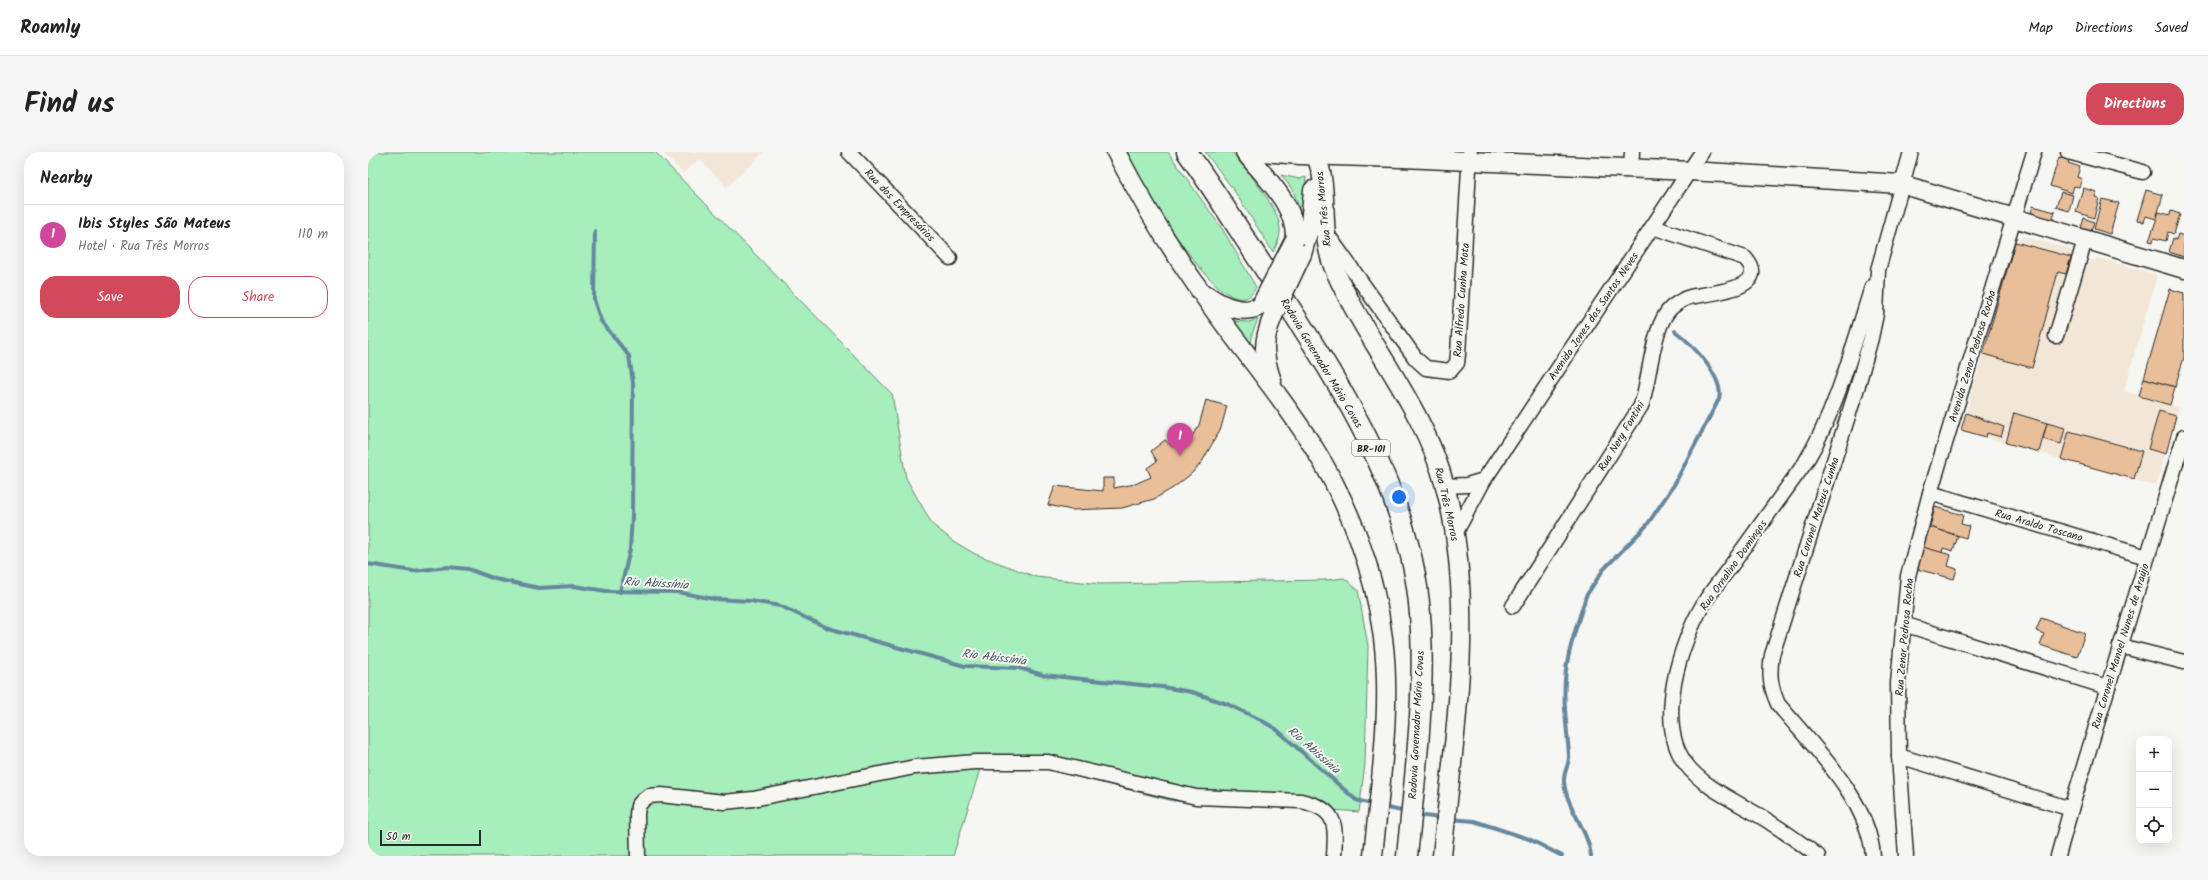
<!DOCTYPE html>
<meta charset="utf-8">
<style>
body{margin:0;font-family:Kalam,sans-serif;background:#f6f6f6;color:#222}
.controls{position:absolute;right:12px;bottom:12px;display:grid;overflow:hidden;border-radius:8px;box-shadow:0 4px 16px #0002}
.controls button{width:36px;height:36px;display:grid;place-items:center;padding:0;border:0;border-bottom:1px solid #e0e0e0;background:#fff;color:#222;font:20px sans-serif}
.scale{position:absolute;left:12px;bottom:10px;width:101px;box-sizing:border-box;padding-left:4px;border:2px solid #2b2b2b;border-top:0;font-size:11px;line-height:14px;white-space:nowrap;color:#2b2b2b;-webkit-text-stroke:3px #f6f6f2;paint-order:stroke}
.you{position:absolute;left:1031px;top:345px;width:14px;height:14px;margin:-10px;border:3px solid #fff;border-radius:50%;background:#1a73e8;box-shadow:0 0 0 6px #1a73e833}
.badge{display:grid;place-items:center;width:26px;height:26px;border-radius:50%;background:#d1495b;color:#fff;font-size:13px;font-weight:700}
.pin{position:absolute;translate:-50% -33px;filter:drop-shadow(0 1px 2px #0008)}
.pin::after{content:'';position:absolute;top:21px;width:14px;height:12px;background:inherit;clip-path:polygon(0 0,100% 0,50% 100%)}
.list{margin:0;padding:0;list-style:none}
h2{display:flex;justify-content:space-between;align-items:center;height:52px;margin:0;padding:0 16px;font-size:17px}
h2 small{font-size:13px;font-weight:400;color:#767676}
.list li{display:grid;grid-template-columns:26px 1fr auto;gap:12px;align-items:center;box-sizing:border-box;height:60px;padding:0 16px;border-top:1px solid #e0e0e0}
.list b{display:block;font-size:15px;white-space:nowrap}
.list p{margin:0;font-size:13px;white-space:nowrap;color:#767676}
.list em{font-size:13px;font-style:normal;color:#767676}
.actions{display:flex;gap:8px;padding:12px 16px}
.actions a{flex:1;padding:9px 0;border:1px solid #d1495b;border-radius:16px;text-align:center;font-size:14px;color:#d1495b}
.actions .main{background:#d1495b;color:#fff}
.icon{flex:none;width:22px;height:22px;fill:none;stroke:currentColor;stroke-width:2;stroke-linecap:round;stroke-linejoin:round}
.map{position:relative;flex:none;width:1816px;height:704px;overflow:hidden;border-radius:16px}
header{display:flex;align-items:center;gap:24px;box-sizing:border-box;height:56px;padding:0 20px;background:#fff;border-bottom:1px solid #e0e0e0}
header strong{font-size:19px}
nav{display:flex;gap:22px;margin-inline-start:auto;font-size:14px}
.intro{display:flex;align-items:center;justify-content:space-between;box-sizing:border-box;height:96px;padding:0 24px}
h1{margin:0;font-size:28px}
.button{padding:10px 18px;border-radius:16px;background:#d1495b;color:#fff;font-size:14px;font-weight:700}
main{display:flex;gap:24px;padding:0 24px}
aside{flex:1;background:#fff;border-radius:16px;box-shadow:0 4px 16px #0002}
.map>svg:first-child{display:block}
</style>
<header>
<strong>Roamly</strong>
<nav><a>Map</a><a>Directions</a><a>Saved</a></nav>
</header>
<div class="intro"><h1>Find us</h1><a class="button">Directions</a></div>
<main>
<aside>
<h2>Nearby<small></small></h2>
<ul class="list">
<li><span class="badge" style="background:#d1479c">1</span><div><b>Ibis Styles São Mateus</b><p>Hotel · Rua Três Morros</p></div><em>110 m</em></li>
</ul>
<div class="actions"><a class="main">Save</a><a>Share</a></div>
</aside>
<div class="map">
<svg width="1816" height="704" viewBox="0 0 1816 704">
<rect width="100%" height="100%" fill="#f6f6f2"/>
<filter id="ink" filterUnits="userSpaceOnUse"><feTurbulence type="fractalNoise" baseFrequency=".025" numOctaves="2"/><feDisplacementMap in="SourceGraphic" scale="8" xChannelSelector="R" yChannelSelector="G"/><feConvolveMatrix kernelMatrix="1 2 1 2 8 2 1 2 1" color-interpolation-filters="sRGB"/></filter>
<g filter="url(#ink)">
<g fill="#f2e6d7">
<polygon points="294,0 396,0 359,35 331,7 315,21"/>
<polygon points="1655,85 1704,97 1705,105 1722,110 1730,106 1789,123 1756,239 1811,255 1788,334 1593,278 1647,90"/>
</g>
<g fill="#a6eebb" stroke="#688c73">
<polygon points="0,0 287,0 524,242 538,326 564,372 585,389 607,402 668,425 733,432 959,428 976,426 990,438 1000,494 997,612 991,660 883,652 805,649 680,617 613,614 585,704 0,704"/>
<path d="M757,0H800L855,78L888,135C862,192 768,20 757,0Z"/>
<path d="M837,0H864C877,17 911,55 912,76C913,84 909,92 905,100L865,37Z"/>
<polygon points="913,23 932,27 938,25 935,68 925,38"/>
<polygon points="890,167 884,182 883,198 864,169 881,170"/>
</g>
<g fill="none" stroke-linecap="round" stroke-linejoin="round">
<g stroke="#65889e" stroke-width="4">
<polyline points="227,79 226,148 233,169 261,204 265,231 264,364 262,397 252,440"/>
<polyline points="0,412 45,419 80,415 100,417 127,427 171,436 206,434 238,439 309,440 346,447 383,449 412,454 460,476 597,514 651,516 675,523 794,535 824,540 859,552 891,567 908,577 988,648 1007,653"/>
<polyline points="1015,655 1038,660"/>
<polyline points="1048,663 1073,666"/>
<polyline points="1082,667 1106,669 1161,687 1194,704"/>
<path d="M1223,704C1220,677 1198,655 1196,630C1195,619 1202,613 1201,603C1199,576 1194,546 1198,518C1201,493 1211,468 1218,444L1235,418L1279,373L1306,333L1351,247C1357,226 1323,191 1307,179"/>
</g>
</g>
<g fill="#e9bf99" stroke="#2b2b2b">
<polygon points="1691,5 1701,8 1700,11 1712,15 1709,25 1714,27 1711,35 1706,34 1704,41 1682,34"/>
<polygon points="1715,36 1729,40 1727,45 1731,46 1726,66 1708,60"/>
<polygon points="1778,38 1795,43 1788,67 1778,64 1776,70 1769,68"/>
<polygon points="1693,40 1705,43 1701,59 1688,55"/>
<polygon points="1734,47 1751,51 1742,82 1726,77"/>
<polygon points="1665,54 1687,60 1684,70 1662,64"/>
<polygon points="1803,59 1812,62 1806,82 1800,80 1798,89 1786,86 1785,90 1781,89 1791,60 1802,63"/>
<polygon points="1716,66 1726,70 1723,79 1713,76"/>
<polygon points="1810,82 1816,84 1816,105 1801,100 1805,86 1808,88"/>
<polygon points="1647,90 1703,105 1698,122 1690,120 1664,216 1615,202"/>
<polygon points="1802,137 1816,141 1816,205 1807,235 1776,226"/>
<polygon points="1776,226 1807,235 1802,253 1771,244"/>
<polygon points="838,248 859,254 853,276 834,310 823,322 805,336 786,347 754,356 703,358 680,353 687,334 735,339 735,326 746,326 746,336 767,332 783,325 779,316 789,309 783,299 797,288 805,295 814,281 822,287 831,273"/>
<polygon points="1791,259 1808,264 1798,302 1780,297"/>
<polygon points="1598,261 1636,275 1633,285 1619,281 1618,285 1593,278"/>
<polygon points="1646,261 1679,271 1671,300 1638,291"/>
<polygon points="1679,271 1697,276 1693,292 1675,287"/>
<polygon points="1701,279 1774,299 1766,327 1693,307"/>
<polygon points="1567,355 1595,363 1593,372 1601,374 1598,386 1562,375"/>
<polygon points="1562,375 1590,384 1585,399 1575,396 1574,401 1555,395"/>
<polygon points="1555,395 1583,403 1580,414 1589,417 1586,427 1549,417"/>
<polygon points="1673,466 1717,481 1709,505 1672,493 1676,482 1668,479"/>
</g>
<g fill="none" stroke-linecap="round" stroke-linejoin="round">
<g stroke="#2b2b2b" stroke-width="17">
<g id="minor">
<polyline points="481,0 582,106"/>
<polyline points="1700,0 1775,20"/>
<polyline points="1263,17 1264,0"/>
<polyline points="959,82 1048,207 1058,216 1082,219 1089,211 1090,202 1102,0"/>
<polyline points="1688,184 1717,88"/>
<polyline points="1077,334 1099,333 1116,328"/>
<polyline points="1562,341 1779,405"/>
<polyline points="1088,380 1116,328 1334,0"/>
<path d="M1145,454L1273,254C1282,228 1284,172 1304,155C1308,152 1317,146 1322,145C1338,141 1406,138 1377,106L1285,75"/>
<polyline points="1535,472 1739,535"/>
<polyline points="1752,494 1816,510"/>
<polyline points="1531,604 1703,657"/>
<path d="M270,704L269,663L270,654L275,648L281,644L293,643L356,650L385,647L547,615L607,610H680L828,645L933,649C969,657 968,671 966,704"/>
<path d="M1450,704C1435,693 1419,681 1403,671C1375,652 1338,639 1317,611C1287,569 1312,491 1336,451C1346,435 1359,420 1370,404C1392,373 1415,342 1437,311C1469,258 1485,194 1504,135"/>
<path d="M1505,704C1500,646 1446,596 1410,552C1402,534 1401,522 1404,503L1490,233L1503,186L1508,162L1510,118L1543,0"/>
<polyline points="1538,704 1531,604 1530,531 1540,424 1562,341 1666,0"/>
<polyline points="1690,704 1703,657 1816,285"/>
</g>
</g>
<g stroke="#2b2b2b" stroke-width="21">
<g id="major">
<path d="M748,0C772,46 799,91 829,134C866,189 911,239 946,296C981,352 1007,419 1015,486C1024,556 1012,633 1005,704"/>
<path d="M877,0C897,26 928,52 927,87"/>
<polyline points="895,0 932,3 1034,6 1322,19 1533,32 1816,117"/>
<path d="M948,3C950,10 953,18 954,25C959,57 953,88 967,119C1000,193 1056,255 1077,334C1109,455 1086,582 1074,704"/>
<polyline points="934,102 942,74 945,38"/>
<path d="M839,143C854,154 876,164 893,153"/>
<path d="M904,229C895,203 894,190 905,164"/>
</g>
</g>
<g stroke="#2b2b2b" stroke-width="23">
<path id="highway" d="M819,0C848,40 874,83 902,125C968,227 1043,337 1052,462C1058,542 1047,625 1039,704"/>
</g>
<use href="#minor" stroke="#f6f6f2" stroke-width="14"/>
<use href="#major" stroke="#f6f6f2" stroke-width="18"/>
<use href="#highway" stroke="#f6f6f2" stroke-width="20"/>
<g stroke="#2b2b2b" stroke-width="21" stroke-linecap="butt">
<g id="major-bridge">
<polyline points="893,153 927,87"/>
<polyline points="905,164 934,102"/>
</g>
</g>
<use href="#major-bridge" stroke="#f6f6f2" stroke-width="18"/>
</g>
</g>
<g text-anchor="middle" stroke-width="4" stroke-linejoin="round" paint-order="stroke">
<rect fill="#f6f6f2" stroke="#686867" stroke-width="1" x="984" y="288" width="38" height="16" rx="3"/>
<g font-size="10" font-weight="bold" fill="#2b2b2b">
<text x="1003" y="300">BR-101</text>
</g>
<g font-size="11" fill="#2b2b2b" stroke="#f6f6f2">
<text transform="translate(532 53) rotate(46)" y="4">Rua dos Empresários</text>
<text transform="translate(955 57) rotate(-96)" y="4">Rua Três Morros</text>
<text transform="translate(1093 148) rotate(-86)" y="4">Rua Alfredo Cunha Mota</text>
<text transform="translate(1225 164) rotate(-56)" y="4">Avenida Jones dos Santos Neves</text>
<text transform="translate(1604 204) rotate(-73)" y="4">Avenida Zenor Pedrosa Rocha</text>
<text transform="translate(954 211) rotate(59)" y="4">Rodovia Governador Mário Covas</text>
<text transform="translate(1253 284) rotate(-59)" y="4">Rua Nery Fontini</text>
<text transform="translate(1079 352) rotate(77)" y="4">Rua Três Morros</text>
<text transform="translate(1448 365) rotate(-72)" y="4">Rua Coronel Mateus Cunha</text>
<text transform="translate(1671 373) rotate(16)" y="4">Rua Araldo Toscano</text>
<text transform="translate(1365 413) rotate(-55)" y="4">Rua Ornalino Domingos</text>
<text transform="translate(1536 485) rotate(-85)" y="4">Rua Zenor Pedrosa Rocha</text>
<text transform="translate(1752 494) rotate(-73)" y="4">Rua Coronel Manoel Nunes de Araújo</text>
<text transform="translate(1048 573) rotate(-87)" y="4">Rodovia Governador Mário Covas</text>
</g>
<g font-size="12" font-style="italic" fill="#485a65" stroke="#f6f6f2">
<text transform="translate(288 431) rotate(3)" y="4">Rio Abissínia</text>
<text transform="translate(626 505) rotate(7)" y="4">Rio Abissínia</text>
<text transform="translate(946 598) rotate(41)" y="4">Rio Abissínia</text>
</g>
</g>
</svg>
<div class="controls">
<button>+</button>
<button>−</button>
<button><svg class="icon" aria-label="locate" viewBox="0 0 24 24"><circle cx="12" cy="12" r="6"/><path d="M12 2v4M12 18v4M2 12h4M18 12h4"/></svg></button>
</div>
<div class="scale">50 m</div>
<div class="you"></div>
<div class="pin badge" style="left:812px;top:304px;background:#d1479c">1</div>
</div>
</main>
